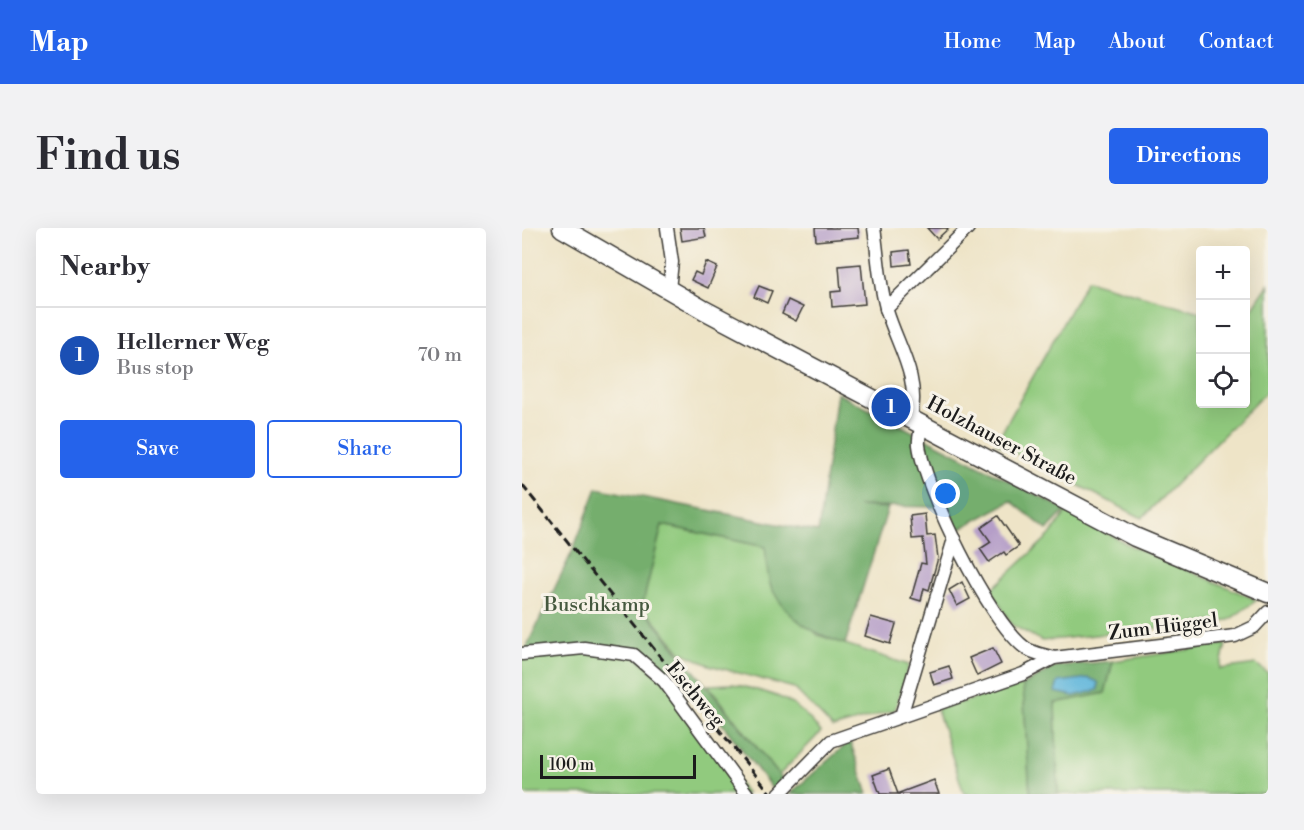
<!DOCTYPE html>
<meta charset="utf-8">
<style>
body{margin:0;font-family:"Libre Bodoni",serif;background:#f2f2f3;color:#2b2b33}
.controls{position:absolute;right:18px;top:18px;display:grid;overflow:hidden;border-radius:6px;box-shadow:0 6px 24px #0002}
.controls button{width:54px;height:54px;display:grid;place-items:center;padding:0;border:0;border-bottom:2px solid #e1e1e2;background:#fff;color:#2b2b33;font:30px sans-serif}
.scale{position:absolute;left:18px;bottom:15px;width:156px;box-sizing:border-box;padding-left:6px;border:3px solid #1c1c1c;border-top:0;font-size:16px;line-height:21px;white-space:nowrap;color:#1c1c1c;-webkit-text-stroke:4px #f7f3e8;paint-order:stroke}
.you{position:absolute;left:424px;top:266px;width:21px;height:21px;margin:-15px;border:4px solid #fff;border-radius:50%;background:#1a73e8;box-shadow:0 0 0 9px #1a73e833}
.badge{display:grid;place-items:center;width:39px;height:39px;border-radius:50%;background:#2563eb;color:#fff;font-size:20px;font-weight:700}
.pin{position:absolute;translate:-50% -50%;border:3px solid #fff;box-shadow:0 2px 6px #0006}
.list{margin:0;padding:0;list-style:none}
h2{display:flex;justify-content:space-between;align-items:center;height:78px;margin:0;padding:0 24px;font-size:26px}
h2 small{font-size:20px;font-weight:400;color:#7c7c81}
.list li{display:grid;grid-template-columns:39px 1fr auto;gap:18px;align-items:center;box-sizing:border-box;height:96px;padding:0 24px;border-top:2px solid #e1e1e2}
.list b{display:block;font-size:22px;white-space:nowrap}
.list p{margin:0;font-size:20px;white-space:nowrap;color:#7c7c81}
.list em{font-size:20px;font-style:normal;color:#7c7c81}
.actions{display:flex;gap:12px;padding:18px 24px}
.actions a{flex:1;padding:14px 0;border:2px solid #2563eb;border-radius:6px;text-align:center;font-size:21px;color:#2563eb}
.actions .main{background:#2563eb;color:#fff}
.icon{flex:none;width:33px;height:33px;fill:none;stroke:currentColor;stroke-width:2;stroke-linecap:round;stroke-linejoin:round}
.map{position:relative;flex:none;width:746px;height:566px;overflow:hidden;border-radius:6px}
header{display:flex;align-items:center;gap:36px;box-sizing:border-box;height:84px;padding:0 30px;background:#2563eb;color:#fff}
header strong{font-size:28px}
nav{display:flex;gap:33px;margin-inline-start:auto;font-size:21px}
.intro{display:flex;align-items:center;justify-content:space-between;box-sizing:border-box;height:144px;padding:0 36px}
h1{margin:0;font-size:42px}
.button{padding:15px 27px;border-radius:6px;background:#2563eb;color:#fff;font-size:21px;font-weight:700}
main{display:flex;gap:36px;padding:0 36px}
aside{flex:1;background:#fff;border-radius:6px;box-shadow:0 6px 24px #0002}
.map>svg:first-child{display:block}
</style>
<header>
<strong>Map</strong>
<nav><a>Home</a><a>Map</a><a>About</a><a>Contact</a></nav>
</header>
<div class="intro"><h1>Find us</h1><a class="button">Directions</a></div>
<main>
<aside>
<h2>Nearby<small></small></h2>
<ul class="list">
<li><span class="badge" style="background:#1a4fb4">1</span><div><b>Hellerner Weg</b><p>Bus stop</p></div><em>70 m</em></li>
</ul>
<div class="actions"><a class="main">Save</a><a>Share</a></div>
</aside>
<div class="map">
<svg width="746" height="566" viewBox="0 0 746 566">
<rect width="100%" height="100%" fill="#f7f3e8"/>
<filter id="ink" filterUnits="userSpaceOnUse"><feTurbulence type="fractalNoise" baseFrequency=".0167" numOctaves="2"/><feDisplacementMap in="SourceGraphic" scale="12" xChannelSelector="R" yChannelSelector="G"/><feConvolveMatrix kernelMatrix="1 2 1 2 8 2 1 2 1" color-interpolation-filters="sRGB"/></filter>
<filter id="wash" filterUnits="userSpaceOnUse"><feTurbulence type="fractalNoise" baseFrequency=".008" numOctaves="4" result="noise"/><feDisplacementMap in="SourceGraphic" scale="24" xChannelSelector="R" yChannelSelector="G"/><feGaussianBlur stdDeviation="1.35" result="paint"/><feColorMatrix in="noise" values="0 0 0 0 0 0 0 0 0 0 0 0 0 0 0 0 0 1.4 0 .05"/><feComposite in="paint" operator="in"/></filter>
<g filter="url(#wash)">
<rect width="100%" height="100%" fill="#eee4c7"/>
<g fill="#91ca7e" stroke="#56734d" stroke-width="1.5">
<polygon points="565,52 678,84 678,176 724,176 724,90 746,57 746,162 620,290 474,215"/>
<polygon points="545,283 607,317 735,372 707,392 520,413 490,397 469,362 528,307"/>
<polygon points="140,297 244,319 249,360 296,407 387,437 373,482 311,500 272,460 187,437 159,424 120,378"/>
<polygon points="704,416 698,441 734,436 746,445 746,566 536,566 533,475 583,465 591,433"/>
<polygon points="62,420 112,427 142,453 225,566 0,566 0,427"/>
<path d="M211,456C254,467 271,468 299,504L257,547L186,457Z"/>
<polygon points="501,457 508,566 442,566 415,481"/>
</g>
<g fill="#74ae6d" stroke="#486544" stroke-width="1.5">
<path d="M315,165L544,282L525,302L489,273L434,303L428,279L336,278L366,280L323,416C292,406 266,392 250,361C244,350 245,331 243,319L140,297L120,379L262,553L252,563L153,435L142,453L112,427L62,420L1,426L51,322L75,260L296,304Z"/>
<polygon points="591,433 583,465 533,475 536,566 508,566 501,457 535,438"/>
<polygon points="328,513 346,566 268,566 270,564"/>
</g>
<polygon fill="#5eb6db" stroke="#3d697c" stroke-width="1.5" points="567,450 576,454 576,462 552,468 533,464 536,454"/>
<g id="blocks">
<g fill="#b59ec8">
<polygon points="158,0 182,0 184,9 160,13"/>
<polygon points="293,0 336,0 337,9 294,13"/>
<polygon points="405,0 427,0 415,11"/>
<polygon points="387,22 389,36 372,38 371,24"/>
<polygon points="184,34 195,39 186,60 169,52 173,44 179,47"/>
<polygon points="339,36 343,76 310,79 309,64 319,63 317,38"/>
<polygon points="237,58 250,63 245,75 232,69"/>
<polygon points="266,72 281,79 274,93 260,86"/>
<polygon points="403,286 405,308 413,307 416,330 407,362 402,360 399,373 389,370 399,335 404,336 401,310 390,311 388,288"/>
<polygon points="476,288 497,318 484,327 482,324 467,334 458,321 469,314 459,300"/>
<polygon points="440,354 448,371 435,378 427,362"/>
<polygon points="349,389 374,396 368,416 343,408"/>
<polygon points="471,420 479,436 455,448 447,430"/>
<polygon points="427,438 431,451 412,457 408,444"/>
<polygon points="367,541 376,566 358,566 351,547"/>
<polygon points="412,552 417,566 377,566 377,565"/>
</g>
</g>
</g>
<g filter="url(#ink)">
<use href="#blocks" fill-opacity="0" stroke="#3c3a36" stroke-width="1.5"/>
<g fill="none" stroke-linecap="round" stroke-linejoin="round">
<g stroke="#3c3a36" stroke-width="15">
<g id="street">
<polyline points="145,0 150,34 147,61"/>
<path d="M352,0C356,26 357,57 365,83C376,119 398,149 389,189"/>
<polyline points="364,81 446,0"/>
<path d="M400,195C399,202 396,210 397,217C403,262 466,391 502,419C509,425 523,427 532,430"/>
<polyline points="0,426 62,420 112,427 142,453 225,566"/>
<polyline points="379,488 432,311"/>
<polyline points="257,566 309,513 501,446 532,430 713,408 732,399 746,384"/>
</g>
</g>
<g stroke="#3c3a36" stroke-width="21">
<polyline id="secondary" points="40,0 182,82 613,309 746,365"/>
</g>
<use href="#street" stroke="#fff" stroke-width="12"/>
<use href="#secondary" stroke="#fff" stroke-width="18"/>
<polyline stroke="#1c1c1c" stroke-width="3" stroke-dasharray="9 4.5" stroke-linecap="butt" points="0,257 249,566"/>
</g>
</g>
<g text-anchor="middle" stroke-width="6" stroke-linejoin="round" paint-order="stroke">
<g font-size="20" fill="#1c1c1c" stroke="#f7f3e8">
<text transform="translate(480 212) rotate(28)" y="7">Holzhauser Straße</text>
<text transform="translate(641 398) rotate(-7)" y="7">Zum Hüggel</text>
<text transform="translate(174 466) rotate(50)" y="7">Eschweg</text>
</g>
<g font-size="20" fill="#45593e" stroke="#f7f3e8">
<text x="75" y="383">Buschkamp</text>
</g>
</g>
</svg>
<div class="controls">
<button>+</button>
<button>−</button>
<button><svg class="icon" aria-label="locate" viewBox="0 0 24 24"><circle cx="12" cy="12" r="6"/><path d="M12 2v4M12 18v4M2 12h4M18 12h4"/></svg></button>
</div>
<div class="scale">100 m</div>
<div class="you"></div>
<div class="pin badge" style="left:369px;top:179px;background:#1a4fb4">1</div>
</div>
</main>
